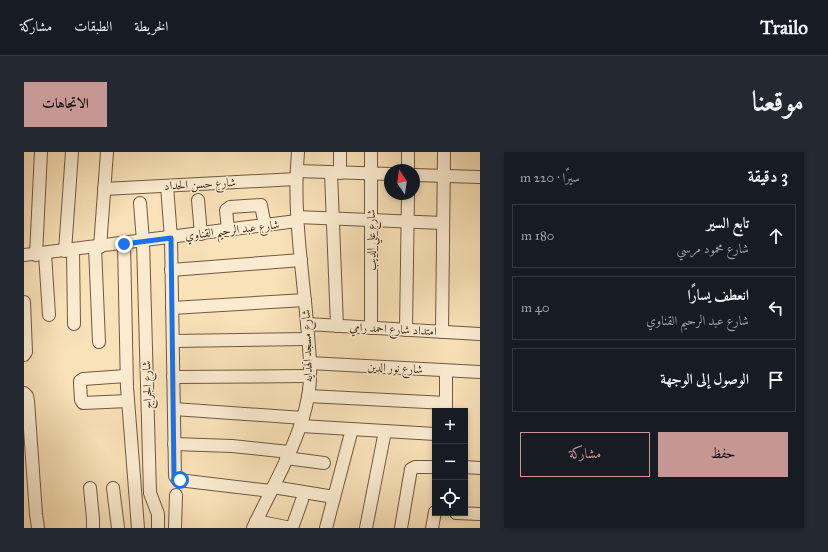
<!DOCTYPE html>
<html lang="ar">
<meta charset="utf-8">
<style>
body{margin:0;font-family:"IM FELL Great Primer",Amiri,serif;background:#242831;color:#f1f3f6;direction:rtl}
.controls{position:absolute;right:12px;bottom:12px;display:grid;overflow:hidden;border-radius:0px;box-shadow:0 2px 6px #0003}
.controls button{width:36px;height:36px;display:grid;place-items:center;padding:0;border:0;border-bottom:1px solid #363941;background:#171b24;color:#f1f3f6;font:20px sans-serif}
.compass{position:absolute;left:360px;top:12px;width:36px;height:36px;border-radius:50%;background:#171b24;box-shadow:0 2px 6px #0003;rotate:347deg}
.stop{position:absolute;width:12px;height:12px;margin:-9px;border:3px solid #1a73e8;border-radius:50%;background:#fff}
.stop.end{background:#1a73e8;border-color:#fff;box-shadow:0 1px 4px #0008}
.list{margin:0;padding:0;list-style:none}
h2{display:flex;justify-content:space-between;align-items:center;height:52px;margin:0;padding:0 16px;font-size:17px}
h2 small{font-size:13px;font-weight:400;color:#9ea1a6}
.list li{display:grid;grid-template-columns:26px 1fr auto;gap:12px;align-items:center;box-sizing:border-box;height:64px;margin:0 8px 8px;padding:0 8px;border:1px solid #363941;border-radius:0px}
.list b{display:block;font-size:15px;white-space:nowrap}
.list p{margin:0;font-size:13px;white-space:nowrap;color:#9ea1a6}
.list em{font-size:13px;font-style:normal;color:#9ea1a6}
.actions{display:flex;gap:8px;padding:12px 16px}
.actions a{flex:1;padding:9px 0;border:1px solid #c59692;border-radius:0px;text-align:center;font-size:14px;color:#c59692}
.actions .main{background:#c59692;color:#111}
.icon{flex:none;width:22px;height:22px;fill:none;stroke:currentColor;stroke-width:2;stroke-linecap:round;stroke-linejoin:round}
.map{position:relative;flex:none;width:456px;height:376px;overflow:hidden;direction:ltr;border-radius:0px}
header{display:flex;align-items:center;gap:24px;box-sizing:border-box;height:56px;padding:0 20px;background:#171b24;border-bottom:1px solid #363941}
header strong{font-size:19px}
nav{display:flex;gap:22px;margin-inline-start:auto;font-size:14px}
.intro{display:flex;align-items:center;justify-content:space-between;box-sizing:border-box;height:96px;padding:0 24px}
h1{margin:0;font-size:28px}
.button{padding:10px 18px;border-radius:0px;background:#c59692;color:#111;font-size:14px;font-weight:700}
main{display:flex;gap:24px;padding:0 24px}
aside{flex:1;background:#171b24;border-radius:0px;box-shadow:0 2px 6px #0003}
.map>svg:first-child{display:block}
</style>
<header>
<strong>Trailo</strong>
<nav><a>الخريطة</a><a>الطبقات</a><a>مشاركة</a></nav>
</header>
<div class="intro"><h1>موقعنا</h1><a class="button">الاتجاهات</a></div>
<main>
<aside>
<h2>3 دقيقة<small>سيرًا · 220 m</small></h2>
<ul class="list">
<li><svg class="icon" aria-label="ahead" viewBox="0 0 24 24"><path d="M12 20V5M6 11l6-6 6 6"/></svg><div><b>تابع السير</b><p>شارع محمود مرسي</p></div><em>180 m</em></li>
<li><svg class="icon" aria-label="left" viewBox="0 0 24 24"><path d="M17 20v-9H6M10 6l-5 5 5 5"/></svg><div><b>انعطف يسارًا</b><p>شارع عبد الرحيم القناوي</p></div><em>40 m</em></li>
<li><svg class="icon" aria-label="arrive" viewBox="0 0 24 24"><path d="M6 21V4h12l-3 4 3 4H6"/></svg><div><b>الوصول إلى الوجهة</b></div></li>
</ul>
<div class="actions"><a class="main">حفظ</a><a>مشاركة</a></div>
</aside>
<div class="map">
<svg width="456" height="376" viewBox="0 0 456 376">
<rect width="100%" height="100%" fill="#f9e1b8"/>
<filter id="stains"><feTurbulence type="fractalNoise" baseFrequency=".005" numOctaves="4"/><feColorMatrix values="0 0 0 0 .2 0 0 0 0 .09 0 0 0 0 .02 0 0 0 .5 -.17"/></filter>
<radialGradient id="worn" r=".72"><stop offset=".6" stop-color="#630" stop-opacity="0"/><stop offset="1" stop-color="#630" stop-opacity=".3"/></radialGradient>
<g fill="none" stroke-linecap="round" stroke-linejoin="round">
<g stroke="#705842" stroke-width="14">
<g id="minor">
<polyline points="384,18 384,0"/>
<polyline points="273,19 366,22"/>
<polyline points="307,21 313,174"/>
<polyline points="316,21 316,0"/>
<polyline points="390,23 456,25"/>
<polyline points="143,34 147,86 151,324 154,328 247,339"/>
<polyline points="80,37 272,27"/>
<polyline points="174,48 177,82"/>
<polyline points="116,51 119,89 126,341 134,362 134,376"/>
<polyline points="273,65 419,71"/>
<polyline points="204,78 202,58 206,55 237,53 241,74"/>
<polyline points="100,92 103,235 114,376"/>
<polyline points="71,95 75,190"/>
<polyline points="76,95 83,0"/>
<polyline points="49,98 50,172"/>
<polyline points="41,99 48,0"/>
<polyline points="21,102 25,163"/>
<polyline points="0,103 273,69"/>
<polyline points="12,103 17,0"/>
<polyline points="147,118 277,108"/>
<polyline points="0,150 2,200 0,203"/>
<polyline points="148,156 281,148"/>
<polyline points="283,172 456,182"/>
<polyline points="347,176 347,0"/>
<polyline points="382,178 384,42"/>
<polyline points="418,180 420,0"/>
<polyline points="149,189 284,187"/>
<polyline points="285,211 456,220"/>
<polyline points="102,224 59,227 56,229 56,231 57,248 59,251 104,249"/>
<polyline points="149,225 285,224"/>
<polyline points="0,241 3,244 4,249 12,362 14,376"/>
<polyline points="284,244 422,251"/>
<polyline points="150,257 279,266"/>
<polyline points="422,258 422,219"/>
<polyline points="277,274 411,282"/>
<polyline points="150,292 208,294 265,300"/>
<polyline points="262,306 300,311"/>
<polyline points="441,315 456,316"/>
<polyline points="249,335 310,345"/>
<polyline points="66,336 69,367 69,376"/>
<polyline points="89,336 94,376"/>
<polyline points="432,361 456,362"/>
<polyline points="232,369 267,376"/>
<polyline points="151,376 152,343"/>
<path d="M229,376C248,335 276,289 284,245C289,218 284,188 282,160C277,107 269,54 274,0"/>
<polyline points="268,376 278,348"/>
<polyline points="302,376 328,277"/>
<polyline points="342,376 361,279"/>
<polyline points="377,376 387,317 391,315 411,315"/>
<polyline points="408,376 411,360"/>
</g>
</g>
<use href="#minor" stroke="#fbecd1" stroke-width="12"/>
</g>
<g fill="none" stroke-linecap="round" stroke-linejoin="round">
<polyline stroke="#1a73e8" stroke-width="5" points="100,92 147,86 150,324 152,326 156,328"/>
</g>
<g text-anchor="middle" stroke-width="3" stroke-linejoin="round" paint-order="stroke">
<g font-size="12" fill="#432b1b" stroke="#fbecd1">
<text transform="translate(176 32) rotate(-3)" y="4">شارع حسن الحداد</text>
<text transform="translate(208 78) rotate(-7)" y="4">شارع عبد الرحيم القناوي</text>
<text transform="translate(347 88) rotate(-90)" y="4">شارع علي الديب</text>
<text transform="translate(369 177) rotate(3)" y="4">امتداد شارع احمد رامي</text>
<text transform="translate(283 194) rotate(-92)" y="4">شارع مسجد الهدايه</text>
<text transform="translate(371 216) rotate(3)" y="4">شارع نور الدين</text>
<text transform="translate(123 233) rotate(-92)" y="4">شارع الجراج</text>
</g>
</g>
<rect width="100%" height="100%" filter="url(#stains)"/>
<rect width="100%" height="100%" fill="url(#worn)"/>
</svg>
<div class="controls">
<button>+</button>
<button>−</button>
<button><svg class="icon" aria-label="locate" viewBox="0 0 24 24"><circle cx="12" cy="12" r="6"/><path d="M12 2v4M12 18v4M2 12h4M18 12h4"/></svg></button>
</div>
<svg class="compass" viewBox="-18 -18 36 36"><path d="M0-13l5 13h-10z" fill="#e53935"/><path d="M0 13l5-13h-10z" fill="#9ea1a6"/></svg>
<div class="stop" style="left:156px;top:328px"></div>
<div class="stop end" style="left:100px;top:92px"></div>
</div>
</main>
